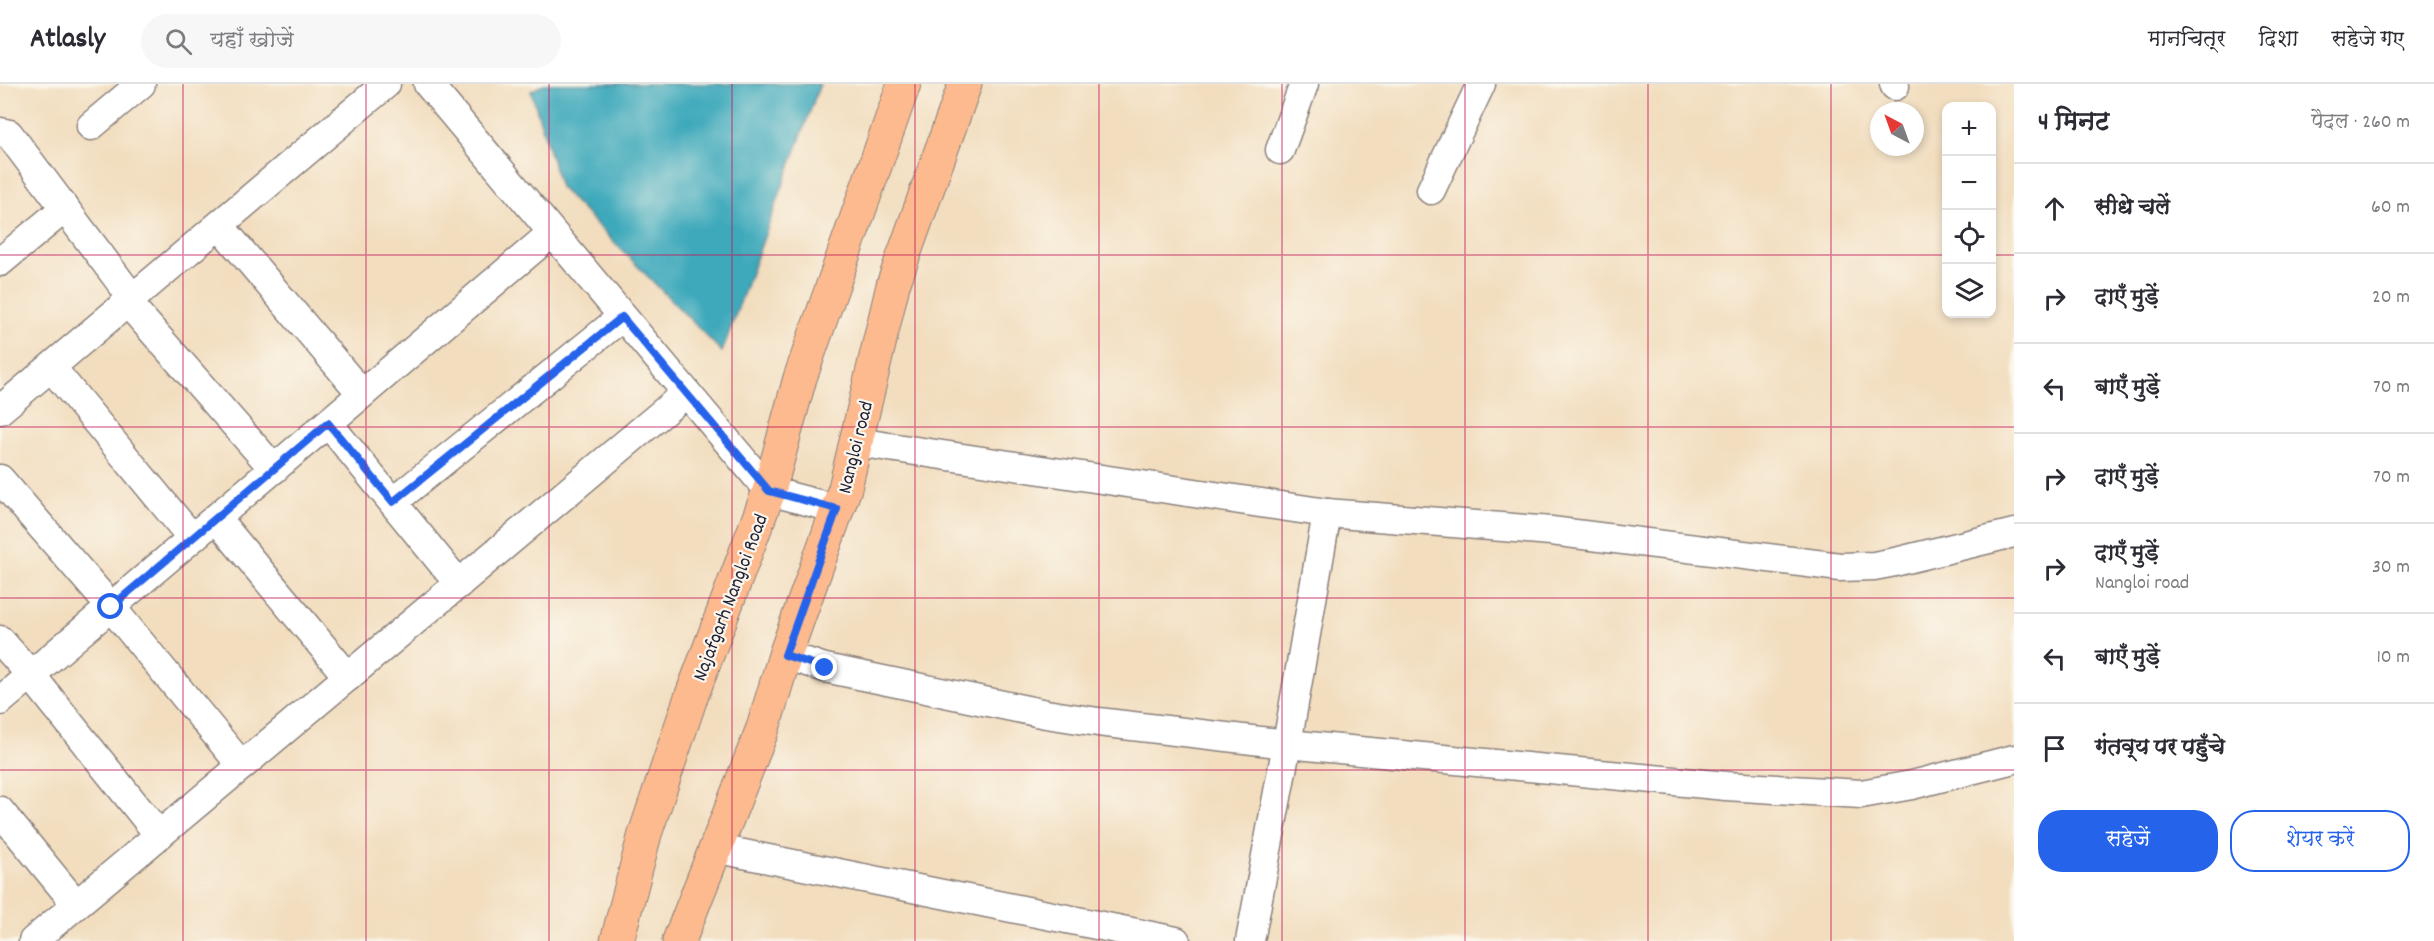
<!DOCTYPE html>
<html lang="hi">
<meta charset="utf-8">
<style>
body{margin:0;font-family:Dekko,"Playpen Sans Deva",sans-serif;background:#f7f7f7;color:#2b2b33}
.controls{position:absolute;right:18px;top:18px;display:grid;overflow:hidden;border-radius:12px;box-shadow:0 3px 9px #0003}
.controls button{width:54px;height:54px;display:grid;place-items:center;padding:0;border:0;border-bottom:2px solid #e1e1e2;background:#fff;color:#2b2b33;font:30px sans-serif}
.compass{position:absolute;left:1870px;top:18px;width:54px;height:54px;border-radius:50%;background:#fff;box-shadow:0 3px 9px #0003;rotate:319deg}
.stop{position:absolute;width:18px;height:18px;margin:-14px;border:4px solid #2563eb;border-radius:50%;background:#fff}
.stop.end{background:#2563eb;border-color:#fff;box-shadow:0 2px 6px #0008}
.list{margin:0;padding:0;list-style:none}
h2{display:flex;justify-content:space-between;align-items:center;height:78px;margin:0;padding:0 24px;font-size:26px}
h2 small{font-size:20px;font-weight:400;color:#7c7c81}
.list li{display:grid;grid-template-columns:39px 1fr auto;gap:18px;align-items:center;box-sizing:border-box;height:90px;padding:0 24px;border-top:2px solid #e1e1e2}
.list b{display:block;font-size:22px;white-space:nowrap}
.list p{margin:0;font-size:20px;white-space:nowrap;color:#7c7c81}
.list em{font-size:20px;font-style:normal;color:#7c7c81}
.actions{display:flex;gap:12px;padding:18px 24px}
.actions a{flex:1;padding:14px 0;border:2px solid #2563eb;border-radius:24px;text-align:center;font-size:21px;color:#2563eb}
.actions .main{background:#2563eb;color:#fff}
.icon{flex:none;width:33px;height:33px;fill:none;stroke:currentColor;stroke-width:2;stroke-linecap:round;stroke-linejoin:round}
.map{position:relative;flex:none;width:2014px;height:857px;overflow:hidden}
header{display:flex;align-items:center;gap:36px;box-sizing:border-box;height:84px;padding:0 30px;background:#fff;border-bottom:2px solid #e1e1e2}
header strong{font-size:28px}
nav{display:flex;gap:33px;margin-inline-start:auto;font-size:21px}
.search{width:420px;height:54px;background:#f7f7f7;display:flex;align-items:center;gap:15px;box-sizing:border-box;padding:0 21px;border-radius:33px;color:#7c7c81;font-size:22px}
main{display:flex}
aside{flex:1;background:#fff}
.map>svg:first-child{display:block}
</style>
<header>
<strong>Atlasly</strong>
<div class="search"><svg class="icon" aria-label="search" viewBox="0 0 24 24"><circle cx="10" cy="10" r="6"/><path d="M15 15l6 6"/></svg>यहाँ खोजें</div>
<nav><a>मानचित्र</a><a>दिशा</a><a>सहेजे गए</a></nav>
</header>
<main>
<div class="map">
<svg width="2014" height="857" viewBox="0 0 2014 857">
<rect width="100%" height="100%" fill="#fbf7ec"/>
<filter id="ink" filterUnits="userSpaceOnUse"><feTurbulence type="fractalNoise" baseFrequency=".0167" numOctaves="2"/><feDisplacementMap in="SourceGraphic" scale="12" xChannelSelector="R" yChannelSelector="G"/><feConvolveMatrix kernelMatrix="1 2 1 2 8 2 1 2 1" color-interpolation-filters="sRGB"/></filter>
<filter id="wash" filterUnits="userSpaceOnUse"><feTurbulence type="fractalNoise" baseFrequency=".008" numOctaves="4" result="noise"/><feDisplacementMap in="SourceGraphic" scale="24" xChannelSelector="R" yChannelSelector="G"/><feGaussianBlur stdDeviation="1.35" result="paint"/><feColorMatrix in="noise" values="0 0 0 0 0 0 0 0 0 0 0 0 0 0 0 0 0 1.4 0 .05"/><feComposite in="paint" operator="in"/></filter>
<g filter="url(#wash)">
<rect width="100%" height="100%" fill="#f2ddbe"/>
<polygon fill="#3ca9bb" stroke="#2f667b" stroke-width="1.5" points="544,0 820,0 722,268 560,103 531,7"/>
</g>
<g filter="url(#ink)">
<g fill="none" stroke-linecap="round" stroke-linejoin="round">
<g stroke="#8a807c" stroke-width="31">
<g id="minor">
<polyline points="428,0 769,407 837,425"/>
<polyline points="1894,0 1895,2"/>
<polyline points="91,42 141,0"/>
<polyline points="0,48 9,50 124,203"/>
<polyline points="1280,66 1304,0"/>
<polyline points="1431,106 1481,0"/>
<polyline points="220,142 362,310"/>
<polyline points="0,178 65,124"/>
<polyline points="128,219 274,385"/>
<polyline points="51,283 192,454"/>
<polyline points="0,326 386,0"/>
<polyline points="328,339 459,500"/>
<polyline points="856,358 1327,429 1551,447 1840,483 1874,482 1895,478 2014,449"/>
<polyline points="0,395 111,523 242,682"/>
<polyline points="393,418 622,233"/>
<polyline points="216,434 348,593"/>
<polyline points="0,556 31,591 159,751"/>
<polyline points="785,571 825,584 1046,630 1098,638 1287,660 1726,702 1861,710 1912,701 2014,675"/>
<polyline points="0,617 552,149"/>
<polyline points="0,727 76,820"/>
<polyline points="714,764 1176,857"/>
<polyline points="33,857 686,309"/>
<polyline points="1250,857 1287,660 1327,429"/>
</g>
</g>
<g stroke="#8a807c" stroke-width="35">
<g id="primary">
<polyline points="617,857 645,750 690,616 769,407 800,294 904,0"/>
<polyline points="679,857 763,644 785,571 845,404 893,201 965,0"/>
</g>
</g>
<use href="#minor" stroke="#fff" stroke-width="28"/>
<use href="#primary" stroke="#fcba8e" stroke-width="33"/>
</g>
</g>
<g fill="none" stroke-linecap="round" stroke-linejoin="round" filter="url(#ink)">
<polyline stroke="#2563eb" stroke-width="8" points="111,523 328,339 393,418 622,233 769,407 837,425 785,571 825,584"/>
</g>
<path fill="none" stroke="#c2185b" stroke-width="1.5" stroke-opacity="0.55" d="M183,0V857M366,0V857M549,0V857M732,0V857M915,0V857M1099,0V857M1282,0V857M1465,0V857M1648,0V857M1831,0V857M0,171H1946M1992,171H2014M0,343H2014M0,514H2014M0,686H2014"/>
<g text-anchor="middle" stroke-width="4.5" stroke-linejoin="round" paint-order="stroke">
<g font-size="20" fill="#22223b" stroke="#fbf7ec">
<text transform="translate(854 363) rotate(-76)" y="7">Nangloi road</text>
<text transform="translate(729 513) rotate(-69)" y="7">Najafgarh Nangloi Road</text>
</g>
</g>
</svg>
<div class="controls">
<button>+</button>
<button>−</button>
<button><svg class="icon" aria-label="locate" viewBox="0 0 24 24"><circle cx="12" cy="12" r="6"/><path d="M12 2v4M12 18v4M2 12h4M18 12h4"/></svg></button>
<button><svg class="icon" aria-label="layers" viewBox="0 0 24 24"><path d="M12 4l9 5-9 5-9-5zM3 14l9 5 9-5"/></svg></button>
</div>
<svg class="compass" viewBox="-18 -18 36 36"><path d="M0-13l5 13h-10z" fill="#e53935"/><path d="M0 13l5-13h-10z" fill="#7c7c81"/></svg>
<div class="stop" style="left:111px;top:523px"></div>
<div class="stop end" style="left:825px;top:584px"></div>
</div>
<aside>
<h2>4 मिनट<small>पैदल · 260 m</small></h2>
<ul class="list">
<li><svg class="icon" aria-label="ahead" viewBox="0 0 24 24"><path d="M12 20V5M6 11l6-6 6 6"/></svg><div><b>सीधे चलें</b></div><em>60 m</em></li>
<li><svg class="icon" aria-label="right" viewBox="0 0 24 24"><path d="M7 20v-9h11M14 6l5 5-5 5"/></svg><div><b>दाएँ मुड़ें</b></div><em>20 m</em></li>
<li><svg class="icon" aria-label="left" viewBox="0 0 24 24"><path d="M17 20v-9H6M10 6l-5 5 5 5"/></svg><div><b>बाएँ मुड़ें</b></div><em>70 m</em></li>
<li><svg class="icon" aria-label="right" viewBox="0 0 24 24"><path d="M7 20v-9h11M14 6l5 5-5 5"/></svg><div><b>दाएँ मुड़ें</b></div><em>70 m</em></li>
<li><svg class="icon" aria-label="right" viewBox="0 0 24 24"><path d="M7 20v-9h11M14 6l5 5-5 5"/></svg><div><b>दाएँ मुड़ें</b><p>Nangloi road</p></div><em>30 m</em></li>
<li><svg class="icon" aria-label="left" viewBox="0 0 24 24"><path d="M17 20v-9H6M10 6l-5 5 5 5"/></svg><div><b>बाएँ मुड़ें</b></div><em>10 m</em></li>
<li><svg class="icon" aria-label="arrive" viewBox="0 0 24 24"><path d="M6 21V4h12l-3 4 3 4H6"/></svg><div><b>गंतव्य पर पहुँचे</b></div></li>
</ul>
<div class="actions"><a class="main">सहेजें</a><a>शेयर करें</a></div>
</aside>
</main>
